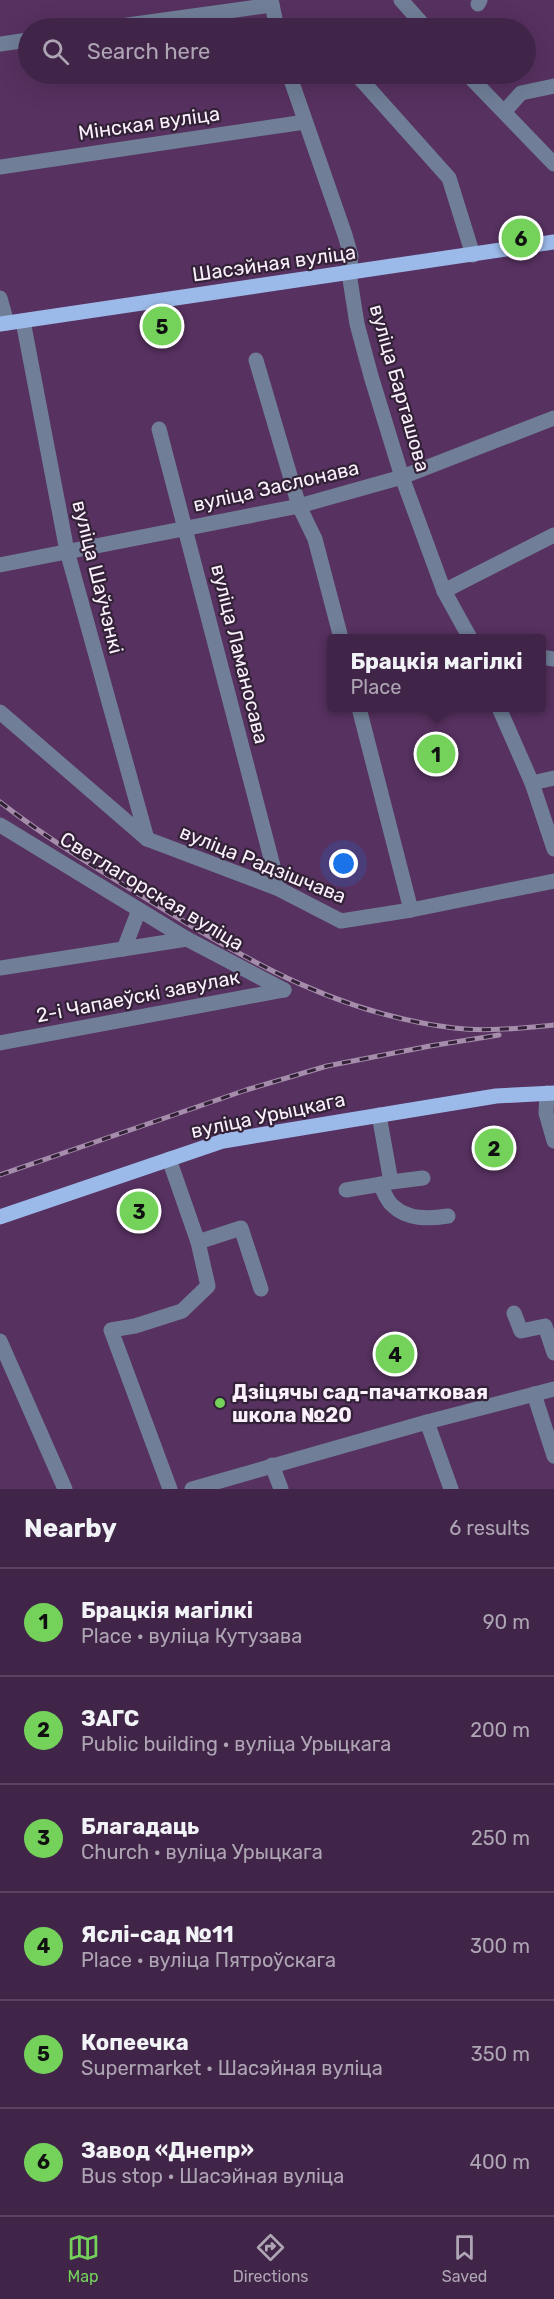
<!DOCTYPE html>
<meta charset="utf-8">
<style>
body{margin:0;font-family:Rubik,sans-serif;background:#482d4f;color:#f1f3f6}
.you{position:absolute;left:344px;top:864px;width:21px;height:21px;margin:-15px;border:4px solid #fff;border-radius:50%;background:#1a73e8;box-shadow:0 0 0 9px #1a73e833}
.badge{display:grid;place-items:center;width:39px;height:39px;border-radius:50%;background:#74d25b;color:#111;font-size:20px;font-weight:700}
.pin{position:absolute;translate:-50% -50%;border:3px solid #fff;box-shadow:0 2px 6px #0006}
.popup{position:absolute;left:327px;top:634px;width:219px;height:78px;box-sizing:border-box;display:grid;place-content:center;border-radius:6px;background:#412548;filter:drop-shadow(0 2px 4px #0005);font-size:20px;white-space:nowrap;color:#aea5b4}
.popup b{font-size:22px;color:#f1f3f6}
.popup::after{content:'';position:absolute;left:50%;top:100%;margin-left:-12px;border:12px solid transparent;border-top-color:#412548}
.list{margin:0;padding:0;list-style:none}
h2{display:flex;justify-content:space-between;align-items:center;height:78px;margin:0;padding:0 24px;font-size:26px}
h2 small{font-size:20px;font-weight:400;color:#aea5b4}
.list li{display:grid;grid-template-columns:39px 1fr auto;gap:18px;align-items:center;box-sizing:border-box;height:108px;padding:0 24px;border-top:2px solid #5a4260}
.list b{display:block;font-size:22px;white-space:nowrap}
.list p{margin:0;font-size:20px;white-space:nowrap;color:#aea5b4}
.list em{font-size:20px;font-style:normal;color:#aea5b4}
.icon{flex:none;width:33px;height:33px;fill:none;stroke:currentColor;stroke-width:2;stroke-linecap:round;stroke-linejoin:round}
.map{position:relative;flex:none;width:554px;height:1489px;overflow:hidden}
.search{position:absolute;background:#412548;box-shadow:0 6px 24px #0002;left:18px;right:18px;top:18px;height:66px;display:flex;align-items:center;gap:15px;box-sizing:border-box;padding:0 21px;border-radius:33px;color:#aea5b4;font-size:22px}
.sheet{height:726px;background:#412548}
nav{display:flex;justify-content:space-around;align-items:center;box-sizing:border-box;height:84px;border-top:2px solid #5a4260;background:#412548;font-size:16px;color:#aea5b4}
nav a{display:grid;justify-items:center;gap:3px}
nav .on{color:#74d25b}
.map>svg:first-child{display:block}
</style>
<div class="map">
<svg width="554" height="1489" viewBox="0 0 554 1489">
<rect width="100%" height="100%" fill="#573160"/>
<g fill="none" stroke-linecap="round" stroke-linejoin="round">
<g stroke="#707f97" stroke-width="15">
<polyline points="271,0 277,28"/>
<polyline points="401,0 426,28"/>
<polyline points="478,4 480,0"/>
<polyline points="106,28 272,5"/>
<polyline points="0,44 28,40"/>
<polyline points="289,74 345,235 351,256 349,273 357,324 371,376 402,477 444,591 470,638"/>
<polyline points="356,74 449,178 473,255"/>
<polyline points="467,74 554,164"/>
<polyline points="504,112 521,93 554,86"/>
<polyline points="0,167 305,122"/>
<polyline points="0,298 7,323"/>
<polyline points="23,321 67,551 147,839"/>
<polyline points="256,360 299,506 315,539 341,638"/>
<polyline points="159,429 279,889"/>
<polyline points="0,565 299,506 402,477 554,418"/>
<polyline points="444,591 554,535"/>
<polyline points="541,657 554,659"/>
<polyline points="359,708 411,910"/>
<polyline points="499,708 532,783 554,849"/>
<polyline points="0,712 147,839 279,889 341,921 411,910 554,881"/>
<polyline points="532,783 554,778"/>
<polyline points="0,825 187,939 284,990"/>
<polyline points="124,949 139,910"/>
<polyline points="0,968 187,939"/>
<polyline points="0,1043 284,990"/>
<polyline points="547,1093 546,1113 554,1141"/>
<polyline points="379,1115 391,1182 423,1178"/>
<polyline points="169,1159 198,1242 208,1286 182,1311 135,1326 111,1330 170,1489"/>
<path d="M380,1184C383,1190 387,1201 392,1205C407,1220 429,1219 448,1216"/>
<polyline points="346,1190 388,1183"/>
<polyline points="198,1242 241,1228 261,1289"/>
<polyline points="514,1313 521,1331 545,1326 554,1353"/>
<polyline points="0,1341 65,1489"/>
<polyline points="534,1394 554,1456"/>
<polyline points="427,1422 451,1489"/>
<polyline points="272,1465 281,1489"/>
<polyline points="192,1489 427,1422 554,1389"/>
</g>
<g stroke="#9cbae9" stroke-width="15">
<polyline points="0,324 554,242"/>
<polyline points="0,1217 223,1141 496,1096 554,1093"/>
</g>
<g stroke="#a58dab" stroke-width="5">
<g id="rail">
<path d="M0,802C49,840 102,872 155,904C252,963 339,1014 454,1028C487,1032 521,1028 554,1025"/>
<polyline points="0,1175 246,1090 327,1066 430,1046 499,1035"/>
</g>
</g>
<use href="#rail" stroke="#332237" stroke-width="3" stroke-dasharray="9" stroke-linecap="butt"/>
</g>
<circle fill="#74d25b" stroke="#332237" stroke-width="2" cx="220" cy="1403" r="6"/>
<g text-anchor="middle" stroke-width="4.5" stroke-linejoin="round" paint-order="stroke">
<g font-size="20" fill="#faf1fc" stroke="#332237">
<text transform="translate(149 123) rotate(-8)" y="7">Мінская вуліца</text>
<text transform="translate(274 263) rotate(-8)" y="7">Шасэйная вуліца</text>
<text transform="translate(400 388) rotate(74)" y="7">вуліца Барташова</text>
<text transform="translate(276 486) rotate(-13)" y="7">вуліца Заслонава</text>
<text transform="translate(98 577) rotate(76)" y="7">вуліца Шаўчэнкі</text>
<text transform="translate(240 654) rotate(76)" y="7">вуліца Ламаносава</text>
<text transform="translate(263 864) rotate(22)" y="7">вуліца Радзішчава</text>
<text transform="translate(152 891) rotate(31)" y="7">Светлагорская вуліца</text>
<text transform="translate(138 996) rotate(-11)" y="7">2-і Чапаеўскі завулак</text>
<text transform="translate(268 1115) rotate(-12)" y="7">вуліца Урыцкага</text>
</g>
<g font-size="20" font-weight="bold" fill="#faf1fc" stroke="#332237" text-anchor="start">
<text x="232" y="1399">Дзіцячы сад-пачатковая<tspan x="232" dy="23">школа №20</tspan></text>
</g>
</g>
</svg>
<div class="you"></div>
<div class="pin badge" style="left:436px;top:754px">1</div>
<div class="popup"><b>Брацкія магілкі</b>Place</div>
<div class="pin badge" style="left:494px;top:1148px">2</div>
<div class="pin badge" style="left:139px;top:1211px">3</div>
<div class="pin badge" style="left:395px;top:1354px">4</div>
<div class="pin badge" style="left:162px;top:326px">5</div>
<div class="pin badge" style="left:521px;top:238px">6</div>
<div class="search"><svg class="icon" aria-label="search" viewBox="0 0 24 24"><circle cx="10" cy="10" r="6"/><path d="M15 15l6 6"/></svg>Search here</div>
</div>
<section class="sheet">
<h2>Nearby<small>6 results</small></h2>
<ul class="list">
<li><span class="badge">1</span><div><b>Брацкія магілкі</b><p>Place · вуліца Кутузава</p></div><em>90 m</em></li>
<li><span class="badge">2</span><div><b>ЗАГС</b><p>Public building · вуліца Урыцкага</p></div><em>200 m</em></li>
<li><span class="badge">3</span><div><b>Благадаць</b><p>Church · вуліца Урыцкага</p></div><em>250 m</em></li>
<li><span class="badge">4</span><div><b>Яслі-сад №11</b><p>Place · вуліца Пятроўскага</p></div><em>300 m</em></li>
<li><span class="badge">5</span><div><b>Копеечка</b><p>Supermarket · Шасэйная вуліца</p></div><em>350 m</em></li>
<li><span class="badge">6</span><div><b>Завод «Днепр»</b><p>Bus stop · Шасэйная вуліца</p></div><em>400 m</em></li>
</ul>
</section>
<nav>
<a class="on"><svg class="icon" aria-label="map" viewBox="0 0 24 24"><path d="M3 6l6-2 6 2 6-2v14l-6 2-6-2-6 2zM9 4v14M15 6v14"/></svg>Map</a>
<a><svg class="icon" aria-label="directions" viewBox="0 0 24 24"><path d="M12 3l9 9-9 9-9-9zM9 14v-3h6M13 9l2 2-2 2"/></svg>Directions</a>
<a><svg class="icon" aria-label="saved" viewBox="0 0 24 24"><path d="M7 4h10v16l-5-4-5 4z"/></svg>Saved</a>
</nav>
